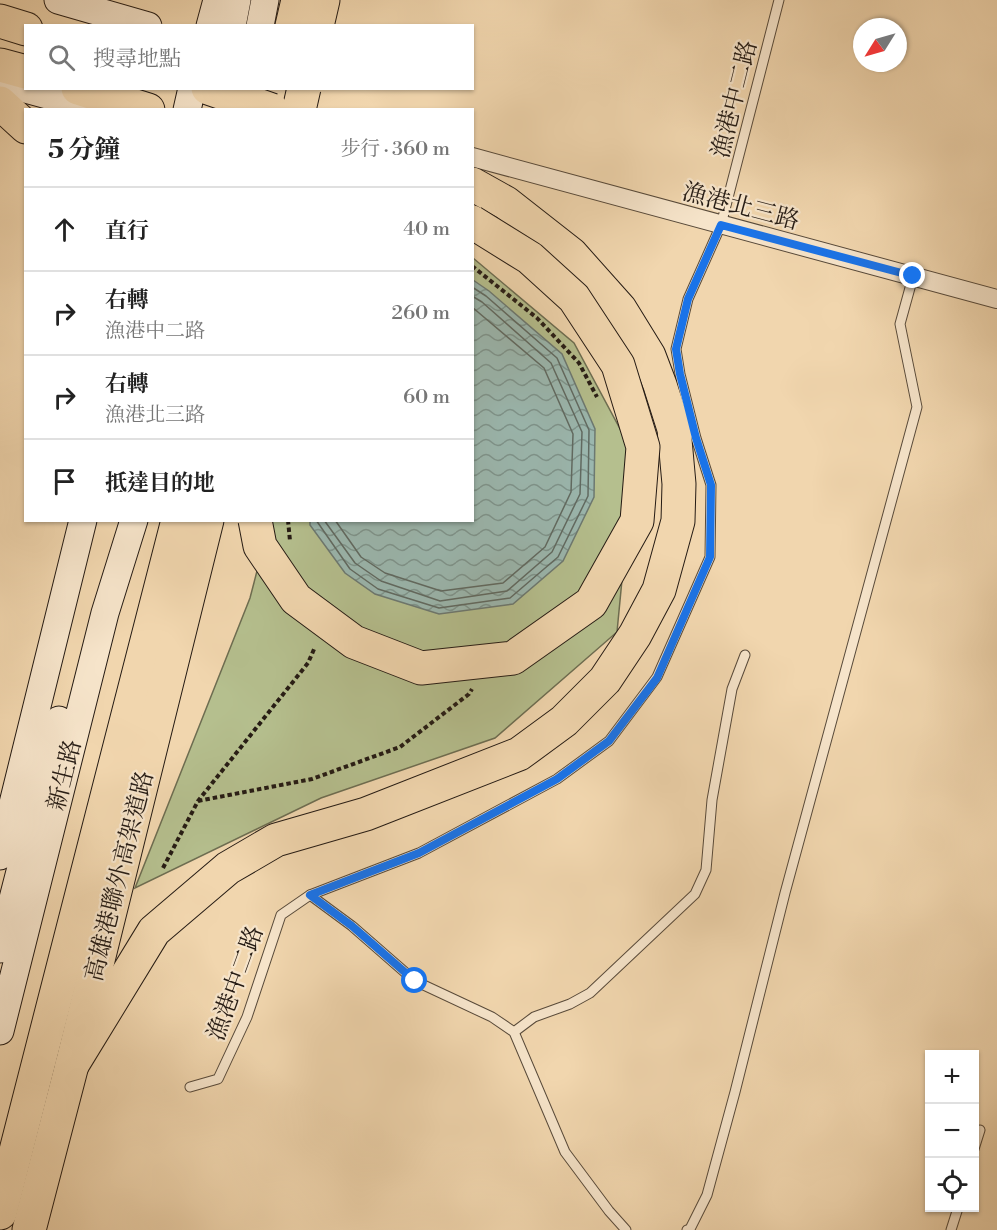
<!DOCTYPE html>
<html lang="zh-TW">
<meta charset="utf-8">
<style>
body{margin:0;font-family:"Libre Bodoni","Noto Serif TC",serif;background:#f6f6f6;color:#222}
.controls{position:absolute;right:18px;bottom:18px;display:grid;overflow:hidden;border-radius:0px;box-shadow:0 2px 4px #0004}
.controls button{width:54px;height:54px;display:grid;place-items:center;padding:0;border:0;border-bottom:2px solid #e0e0e0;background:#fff;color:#222;font:30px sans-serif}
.compass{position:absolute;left:853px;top:18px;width:54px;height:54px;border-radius:50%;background:#fff;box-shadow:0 2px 4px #0004;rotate:233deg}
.stop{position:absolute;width:18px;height:18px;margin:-14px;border:4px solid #1a73e8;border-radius:50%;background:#fff}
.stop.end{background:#1a73e8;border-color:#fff;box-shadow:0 2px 6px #0008}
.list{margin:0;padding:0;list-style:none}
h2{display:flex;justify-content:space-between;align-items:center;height:78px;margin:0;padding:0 24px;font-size:26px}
h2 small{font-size:20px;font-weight:400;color:#767676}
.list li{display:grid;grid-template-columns:39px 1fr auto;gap:18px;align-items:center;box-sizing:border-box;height:84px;padding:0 24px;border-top:2px solid #e0e0e0}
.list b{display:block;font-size:22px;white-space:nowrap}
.list p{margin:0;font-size:20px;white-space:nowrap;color:#767676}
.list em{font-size:20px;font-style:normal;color:#767676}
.icon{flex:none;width:33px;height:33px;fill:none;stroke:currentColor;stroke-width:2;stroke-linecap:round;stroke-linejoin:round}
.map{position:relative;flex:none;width:997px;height:1230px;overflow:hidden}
.search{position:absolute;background:#fff;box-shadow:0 2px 4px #0004;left:24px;top:24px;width:450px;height:66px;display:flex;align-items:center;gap:15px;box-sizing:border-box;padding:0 21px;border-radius:0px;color:#767676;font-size:22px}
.panel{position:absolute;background:#fff;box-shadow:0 2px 4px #0004;left:24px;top:108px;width:450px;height:414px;border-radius:0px}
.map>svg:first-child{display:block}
</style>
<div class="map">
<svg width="997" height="1230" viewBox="0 0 997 1230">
<defs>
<pattern id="water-waves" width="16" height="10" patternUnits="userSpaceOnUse" patternTransform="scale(1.5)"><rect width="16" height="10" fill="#9bb8b0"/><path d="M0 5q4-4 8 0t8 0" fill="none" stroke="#7e958e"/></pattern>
</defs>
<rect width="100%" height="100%" fill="#f1d6ae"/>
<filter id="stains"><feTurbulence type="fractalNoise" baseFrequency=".00333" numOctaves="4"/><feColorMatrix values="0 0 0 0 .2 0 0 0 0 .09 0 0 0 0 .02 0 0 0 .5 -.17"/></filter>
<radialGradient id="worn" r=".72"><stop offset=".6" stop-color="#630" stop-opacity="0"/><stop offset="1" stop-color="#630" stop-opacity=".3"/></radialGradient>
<polygon fill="#b5bf8e" stroke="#6d6d51" stroke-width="1.5" points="473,258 574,343 634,455 617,632 495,738 321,798 135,888 250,598 270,521 472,520"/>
<polygon fill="url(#water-waves)" stroke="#6c7972" stroke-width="1.5" points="473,280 489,291 562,354 595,429 594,497 563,561 513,604 439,614 375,594 345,573 310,525 310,521 472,520"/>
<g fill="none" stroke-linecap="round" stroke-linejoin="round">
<g stroke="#606a62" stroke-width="1.5">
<polyline points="316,520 350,569 378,589 439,608 510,598 558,557 588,496 589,430 557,358 486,296 472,287"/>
<polyline points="324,520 355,563 381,581 440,601 507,591 552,552 580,494 582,432 551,363 482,302 472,296"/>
<polyline points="335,520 361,557 385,573 441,591 503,583 545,547 571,492 573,434 544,368 472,307"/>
</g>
<g stroke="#584a3a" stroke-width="11">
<g id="lane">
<polyline points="310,895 352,926 415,981 492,1017 514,1032 565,1152 609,1211 626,1230"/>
<polyline points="514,1032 534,1017 570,1004 590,993 695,894 706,870 712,800 732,689 745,655"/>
<polyline points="190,1087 218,1079 247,1017 281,915 310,895 419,853 557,779 609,741 657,677 710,557 711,485 696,438 680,374 676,349 688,299 721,225 779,0"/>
<polyline points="974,1149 980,1130"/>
<polyline points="687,1230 690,1229 707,1195 735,1092 785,893 917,407 900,324 913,277"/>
<polyline points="951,1230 958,1208"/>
</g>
</g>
<g stroke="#584a3a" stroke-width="20">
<polyline id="street" points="472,157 997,299"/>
</g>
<g stroke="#251b14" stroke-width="29">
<g id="secondary">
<polyline points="58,0 148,26"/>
<polyline points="210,26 217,0"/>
<polyline points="232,26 237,0"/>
<polyline points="260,26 265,0"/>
<polyline points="0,82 102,110"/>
<polyline points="187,110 192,88"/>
<polyline points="0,856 83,520"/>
<polyline points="0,949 59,720"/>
<polyline points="0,1031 105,613 134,520"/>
</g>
</g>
<g stroke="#251b14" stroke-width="35">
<g id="highway">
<polyline points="0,21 26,29"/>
<polyline points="292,26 298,0"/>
<polyline points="317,26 323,0"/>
<polyline points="0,65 26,72"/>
<polyline points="78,88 148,110"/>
<polyline points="0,103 26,127"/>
<polyline points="72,1065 154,931 228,868 276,840 366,814 519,754 564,721 605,680 635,635 659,590 678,521 679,484 674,429 660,385 649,356 620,309 571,254 506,203 472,184"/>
<polyline points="0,1213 178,520"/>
<polyline points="29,1230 72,1065 207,520"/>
</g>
</g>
<g stroke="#251b14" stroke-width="4" stroke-dasharray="4.5 3" stroke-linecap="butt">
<polyline points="472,266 537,318 579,363 597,397"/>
<polyline points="288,520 290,541"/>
<polyline points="198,801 312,779 400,747 469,694 472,689"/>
<polyline points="163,868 198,801 308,663 315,647"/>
</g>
<use href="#lane" stroke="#f6e4ca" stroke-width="9"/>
<use href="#street" stroke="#f6e4ca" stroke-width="18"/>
<use href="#secondary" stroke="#f6e4ca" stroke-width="27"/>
<use href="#highway" stroke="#f1d6ae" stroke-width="33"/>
<g stroke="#251b14" stroke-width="35" stroke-linecap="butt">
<g id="highway-bridge">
<polyline points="208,88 272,110"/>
<polyline points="299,110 304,88"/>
<polyline points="255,520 260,546 296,599 354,642 421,668 513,658 591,603 637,521 643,447 618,365 574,298 530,258 472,222"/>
</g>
</g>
<use href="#highway-bridge" stroke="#f1d6ae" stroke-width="33"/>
</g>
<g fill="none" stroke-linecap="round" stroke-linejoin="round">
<polyline stroke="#1a73e8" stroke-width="8" points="415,981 352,926 310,895 419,853 557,779 609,741 657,678 710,557 711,485 696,438 680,374 676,349 688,299 721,225 913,276"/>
</g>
<g text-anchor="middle" stroke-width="4.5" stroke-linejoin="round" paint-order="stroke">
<g font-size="24" fill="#251b14" stroke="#f6e4ca">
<text transform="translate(734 99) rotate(-76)" y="8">漁港中二路</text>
<text transform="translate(741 206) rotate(15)" y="8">漁港北三路</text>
<text transform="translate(64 775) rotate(-76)" y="8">新生路</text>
<text transform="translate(119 876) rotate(-76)" y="8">高雄港聯外高架道路</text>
<text transform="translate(235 983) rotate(-70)" y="8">漁港中二路</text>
</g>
</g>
<rect width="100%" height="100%" filter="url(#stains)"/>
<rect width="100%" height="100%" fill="url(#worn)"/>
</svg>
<div class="controls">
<button>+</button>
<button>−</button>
<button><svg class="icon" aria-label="locate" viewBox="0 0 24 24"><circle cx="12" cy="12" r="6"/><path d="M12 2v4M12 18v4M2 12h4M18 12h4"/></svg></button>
</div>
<svg class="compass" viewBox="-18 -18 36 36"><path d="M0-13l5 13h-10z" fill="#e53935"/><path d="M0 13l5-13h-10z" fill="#767676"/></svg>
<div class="stop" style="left:415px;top:981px"></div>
<div class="stop end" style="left:913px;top:276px"></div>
<div class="search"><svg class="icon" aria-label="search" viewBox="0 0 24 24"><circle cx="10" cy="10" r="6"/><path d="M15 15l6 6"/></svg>搜尋地點</div>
<section class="panel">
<h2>5 分鐘<small>步行 · 360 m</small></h2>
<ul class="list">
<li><svg class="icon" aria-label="ahead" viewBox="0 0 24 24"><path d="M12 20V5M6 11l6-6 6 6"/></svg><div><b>直行</b></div><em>40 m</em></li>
<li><svg class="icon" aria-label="right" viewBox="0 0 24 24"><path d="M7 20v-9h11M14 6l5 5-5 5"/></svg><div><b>右轉</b><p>漁港中二路</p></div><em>260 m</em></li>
<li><svg class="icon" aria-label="right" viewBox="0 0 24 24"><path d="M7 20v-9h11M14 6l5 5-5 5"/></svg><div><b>右轉</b><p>漁港北三路</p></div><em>60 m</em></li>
<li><svg class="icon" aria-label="arrive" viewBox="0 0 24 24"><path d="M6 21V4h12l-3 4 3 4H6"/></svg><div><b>抵達目的地</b></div></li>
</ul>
</section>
</div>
